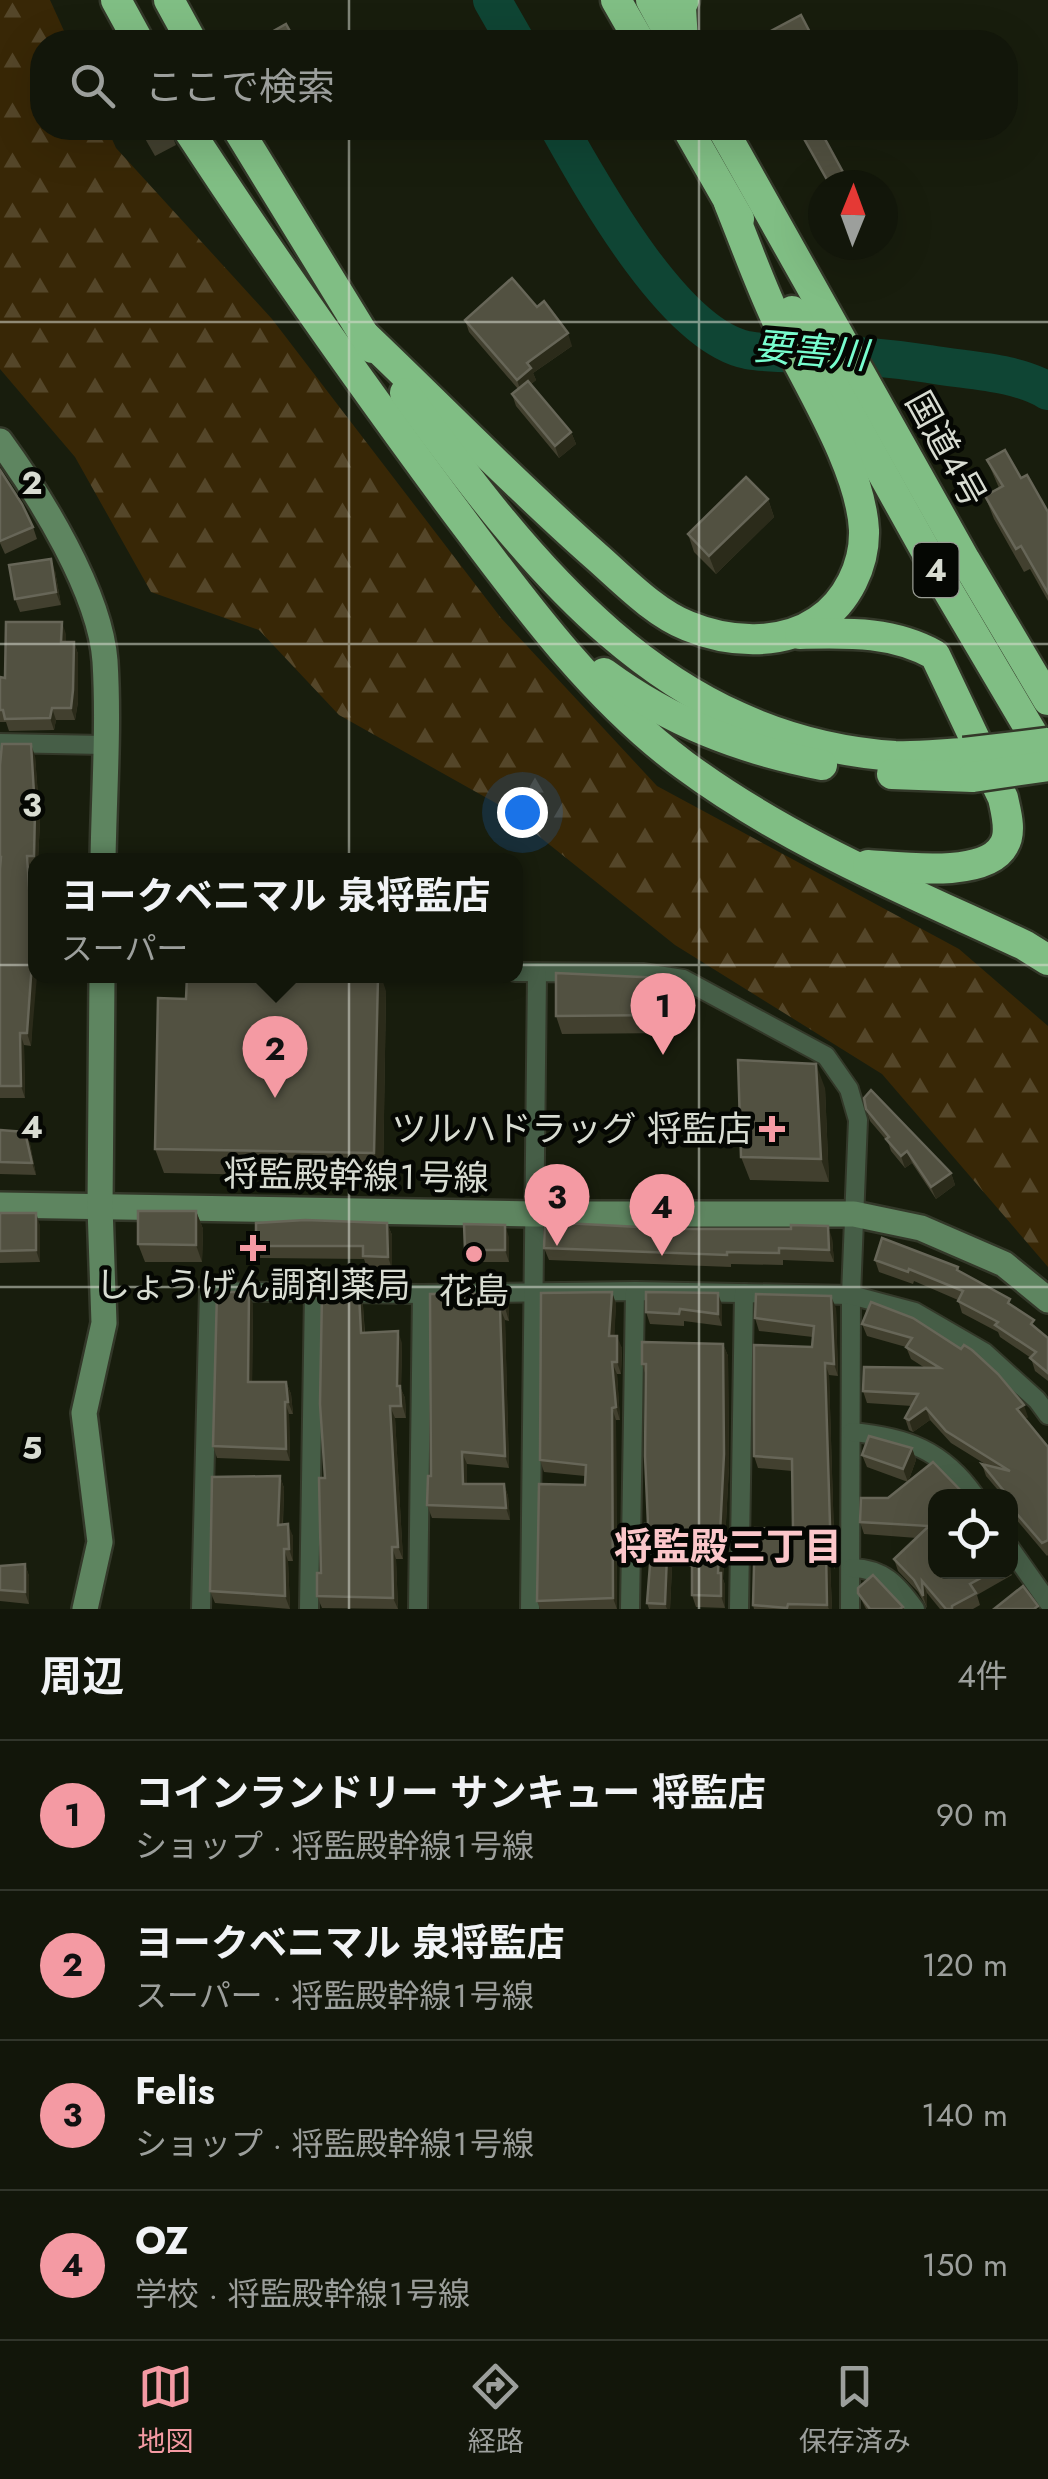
<!DOCTYPE html>
<html lang="ja">
<meta charset="utf-8">
<style>
body{margin:0;font-family:Jost,"Noto Sans JP",sans-serif;background:#1f2318;color:#f1f3f6}
.controls{position:absolute;right:30px;bottom:30px;display:grid;overflow:hidden;border-radius:20px;box-shadow:0 10px 40px #0002}
.controls button{width:90px;height:90px;display:grid;place-items:center;padding:0;border:0;border-bottom:2px solid #31352b;background:#12160a;color:#f1f3f6;font:50px sans-serif}
.compass{position:absolute;left:808px;top:170px;width:90px;height:90px;border-radius:50%;background:#12160a;box-shadow:0 10px 40px #0002;rotate:1deg}
.you{position:absolute;left:522px;top:812px;width:35px;height:35px;margin:-25px;border:8px solid #fff;border-radius:50%;background:#1a73e8;box-shadow:0 0 0 15px #1a73e833}
.badge{display:grid;place-items:center;width:65px;height:65px;border-radius:50%;background:#f49aa3;color:#111;font-size:32px;font-weight:700}
.pin{position:absolute;translate:-50% -82px;filter:drop-shadow(0 2px 5px #0008)}
.pin::after{content:'';position:absolute;top:52px;width:35px;height:30px;background:inherit;clip-path:polygon(0 0,100% 0,50% 100%)}
.popup{position:absolute;left:28px;top:853px;width:495px;height:130px;box-sizing:border-box;display:grid;place-content:center;border-radius:20px;background:#12160a;filter:drop-shadow(0 2px 8px #0005);font-size:32px;white-space:nowrap;color:#9c9f9c}
.popup b{font-size:38px;color:#f1f3f6}
.popup::after{content:'';position:absolute;left:50%;top:100%;margin-left:-20px;border:20px solid transparent;border-top-color:#12160a}
.list{margin:0;padding:0;list-style:none}
h2{display:flex;justify-content:space-between;align-items:center;height:130px;margin:0;padding:0 40px;font-size:42px}
h2 small{font-size:32px;font-weight:400;color:#9c9f9c}
.list li{display:grid;grid-template-columns:65px 1fr auto;gap:30px;align-items:center;box-sizing:border-box;height:150px;padding:0 40px;border-top:2px solid #31352b}
.list b{display:block;font-size:38px;white-space:nowrap}
.list p{margin:0;font-size:32px;white-space:nowrap;color:#9c9f9c}
.list em{font-size:32px;font-style:normal;color:#9c9f9c}
.icon{flex:none;width:55px;height:55px;fill:none;stroke:currentColor;stroke-width:2;stroke-linecap:round;stroke-linejoin:round}
.map{position:relative;flex:none;width:1048px;height:1609px;overflow:hidden}
.search{position:absolute;background:#12160a;box-shadow:0 10px 40px #0002;left:30px;right:30px;top:30px;height:110px;display:flex;align-items:center;gap:25px;box-sizing:border-box;padding:0 35px;border-radius:40px;color:#9c9f9c;font-size:38px}
.sheet{height:730px;background:#12160a}
nav{display:flex;justify-content:space-around;align-items:center;box-sizing:border-box;height:140px;border-top:2px solid #31352b;background:#12160a;font-size:28px;color:#9c9f9c}
nav a{display:grid;justify-items:center;gap:5px}
nav .on{color:#f49aa3}
.map>svg:first-child{display:block}
</style>
<div class="map">
<svg width="1048" height="1609" viewBox="0 0 1048 1609">
<defs>
<pattern id="forest-firs" width="22" height="20" patternUnits="userSpaceOnUse" patternTransform="scale(2.5)"><rect width="22" height="20" fill="#382706"/><path d="M5 1l3.5 6h-7zM16 11l3.5 6h-7z" fill="#544629"/></pattern>
</defs>
<rect width="100%" height="100%" fill="#181d0d"/>
<polygon fill="url(#forest-firs)" points="0,0 50,0 69,42 42,42 42,128 107,128 116,148 272,319 501,618 657,786 959,949 1048,1026 1048,1267 882,1074 675,945 501,806 339,715 259,630 151,592 75,457 0,369"/>
<g fill="none" stroke-linecap="round" stroke-linejoin="round">
<g stroke="#0f4534" stroke-width="38">
<polyline points="492,0 516,42"/>
<path d="M559,128C594,190 674,335 747,350C769,354 793,353 816,354C854,355 891,358 929,364C967,371 1014,371 1048,391"/>
</g>
<g stroke="#333829" stroke-width="22">
<g id="street">
<polyline points="0,743 104,745"/>
<polyline points="515,972 644,973 683,979 826,1056 849,1089 858,1120 851,1295 850,1609"/>
<path d="M852,1432C906,1437 943,1450 975,1496"/>
<polyline points="1010,1548 1048,1602"/>
<path d="M852,1568C884,1569 897,1584 915,1609"/>
<polyline points="201,1609 209,1291 422,1294 635,1291 851,1295 915,1312 984,1352 1037,1400 1048,1415"/>
<polyline points="309,1609 314,1292"/>
<polyline points="418,1609 422,1294"/>
<polyline points="530,1609 537,973"/>
<polyline points="630,1609 635,1291"/>
<polyline points="739,1609 744,1293"/>
</g>
</g>
<g stroke="#333829" stroke-width="30">
<g id="secondary">
<path d="M0,441C40,496 100,592 105,661C109,726 104,795 103,860"/>
<polyline points="0,1205 534,1214 854,1214 921,1228 1004,1264 1048,1300"/>
<polyline points="85,1609 100,1542 84,1413 104,1323 100,1207 102,976"/>
</g>
</g>
<g stroke="#333829" stroke-width="35">
<g id="highway">
<polyline points="116,0 139,42"/>
<polyline points="169,0 192,42"/>
<polyline points="616,0 640,42"/>
<polyline points="651,0 674,42"/>
<polyline points="683,42 681,7 684,0"/>
<path d="M187,128C270,255 357,378 447,500C517,593 589,695 684,765C788,842 908,891 1024,945L1048,960"/>
<polyline points="237,128 372,348"/>
<polyline points="687,128 739,219"/>
<polyline points="722,128 965,560 1048,700"/>
<polyline points="792,311 947,589 1048,760"/>
<path d="M363,334C441,408 517,487 598,558C625,582 655,613 688,626C729,643 781,646 818,621C847,602 865,565 864,530C861,468 808,385 781,329C761,288 746,245 729,203"/>
<path d="M405,393C531,567 664,740 895,756C918,757 941,754 964,753"/>
<path d="M800,634C848,633 892,631 935,655L1003,798C1006,812 1012,832 1004,845C986,879 900,867 868,865"/>
<path d="M604,673C672,723 740,749 822,765"/>
<polyline points="892,774 973,777"/>
</g>
</g>
<use href="#street" stroke="#465e47" stroke-width="18"/>
<use href="#secondary" stroke="#5e8560" stroke-width="25"/>
<use href="#highway" stroke="#80be84" stroke-width="30"/>
<g stroke="#333829" stroke-width="35" stroke-linecap="butt">
<g id="highway-bridge">
<polyline points="964,753 1048,743"/>
<polyline points="973,777 1048,766"/>
</g>
</g>
<use href="#highway-bridge" stroke="#80be84" stroke-width="30"/>
</g>
<g fill="#42402f">
<polygon points="139,128 169,128 176,145 155,156"/>
<polygon points="465,320 572,346 533,373 536,380 531,384 571,432 576,444 559,458 516,406 512,394 518,389 469,332"/>
<polygon points="987,460 1021,478 1048,512 1048,601 1030,569 1024,572 994,519 985,496 999,488"/>
<polygon points="0,470 33,527 37,539 5,554 0,543"/>
<polygon points="768,499 774,517 716,574 694,552 688,534"/>
<polygon points="55,571 61,605 20,612 15,599"/>
<polygon points="66,634 66,642 74,642 78,654 78,702 75,720 56,720 54,730 9,731 6,722 0,722 0,677 5,678"/>
<polygon points="35,756 40,822 38,860 35,860 35,868 31,868 35,923 35,976 31,1046 24,1045 25,1098 0,1098 0,765"/>
<polygon points="386,991 383,1177 164,1173 155,1149 186,999"/>
<polygon points="668,996 669,1033 562,1034 556,1016"/>
<polygon points="825,1088 829,1182 750,1180 741,1157"/>
<polygon points="866,1109 951,1173 955,1185 936,1199 912,1163 905,1168 891,1151 888,1142 870,1121"/>
<polygon points="0,1130 30,1144 36,1175 0,1174"/>
<polygon points="196,1211 203,1229 202,1262 145,1262 138,1244"/>
<polygon points="0,1213 40,1225 40,1262 0,1263"/>
<polygon points="387,1223 392,1235 392,1269 367,1268 364,1259 260,1258 256,1246"/>
<polygon points="509,1237 509,1262 469,1262 465,1250"/>
<polygon points="832,1238 834,1262 783,1260 783,1265 731,1264 731,1267 549,1260 544,1248"/>
<polygon points="875,1260 959,1271 1012,1305 1048,1338 1048,1381 1035,1371 1031,1358 1000,1337 998,1332 962,1313 958,1300 914,1281 913,1284 879,1272"/>
<polygon points="612,1292 616,1304 614,1336 622,1348 621,1374 617,1374 620,1420 616,1420 617,1609 540,1609 537,1601 585,1485 585,1476 544,1472 540,1460"/>
<polygon points="505,1293 509,1305 509,1321 505,1320 509,1468 467,1464 467,1484 504,1484 508,1496 510,1520 432,1518 427,1505 431,1476"/>
<polygon points="359,1294 363,1306 365,1333 402,1343 401,1389 405,1398 406,1418 395,1418 403,1559 396,1559 398,1609 322,1608 317,1596 321,1573 325,1478"/>
<polygon points="871,1302 1028,1417 1025,1419 1048,1447 1048,1555 1047,1556 1010,1512 1010,1496 1003,1496 986,1476 982,1464 985,1464 951,1443 930,1420 913,1432 909,1430 905,1418 912,1406 867,1403 863,1391 925,1368 911,1359 906,1347 867,1336 862,1324"/>
<polygon points="253,1304 252,1382 286,1382 291,1394 293,1414 289,1414 290,1461 217,1458 213,1446"/>
<polygon points="722,1305 722,1326 684,1321 684,1326 650,1324 646,1312"/>
<polygon points="836,1308 838,1376 829,1375 835,1569 830,1562 832,1609 754,1609 753,1605 793,1529 792,1471 758,1468 754,1456 812,1347 813,1337 759,1331 755,1318"/>
<polygon points="723,1344 728,1356 729,1466 723,1579 725,1585 725,1608 696,1607 692,1595 692,1567 672,1567 670,1609 649,1609 647,1603 650,1564 645,1551 648,1524 646,1376 642,1364"/>
<polygon points="912,1448 916,1460 908,1482 867,1467 862,1455"/>
<polygon points="933,1462 936,1572 1010,1572 1012,1575 977,1595 980,1605 973,1609 940,1609 927,1593 927,1608 918,1592 898,1571 894,1559 917,1538 864,1534 860,1522"/>
<polygon points="280,1476 284,1488 283,1524 293,1536 293,1561 288,1561 290,1609 215,1603 210,1591"/>
<polygon points="25,1564 29,1576 29,1604 0,1601 0,1566"/>
<polygon points="858,1593 903,1607 904,1609 866,1609"/>
</g>
<g fill="#2b2b1a">
<polygon points="568,333 572,346 533,373 536,380 521,392 517,380 527,363"/>
<polygon points="571,432 576,444 559,458 555,446"/>
<polygon points="768,499 774,517 716,574 709,556"/>
<polygon points="51,559 55,571 61,605 56,592"/>
<polygon points="62,622 66,634 66,654 61,642"/>
<polygon points="74,642 78,654 78,702 75,720 71,708"/>
<polygon points="52,708 56,720 54,730 50,718"/>
<polygon points="31,744 35,756 40,822 38,860 35,860 34,856"/>
<polygon points="27,856 31,868 35,923 35,976 37,976 31,1046 27,1033"/>
<polygon points="378,976 381,976 386,991 383,1177 374,1153"/>
<polygon points="662,978 668,996 669,1033 662,1015"/>
<polygon points="20,1033 24,1045 25,1098 21,1086"/>
<polygon points="816,1064 825,1088 829,1182 821,1159"/>
<polygon points="25,1132 30,1144 36,1175 32,1163"/>
<polygon points="907,1151 912,1163 905,1168 901,1156"/>
<polygon points="951,1173 955,1185 936,1199 931,1187"/>
<polygon points="196,1211 203,1229 202,1262 196,1245"/>
<polygon points="36,1213 40,1225 40,1262 36,1250"/>
<polygon points="387,1223 392,1235 392,1269 388,1257"/>
<polygon points="505,1225 509,1237 509,1262 505,1250"/>
<polygon points="828,1226 832,1238 834,1262 829,1250"/>
<polygon points="249,1292 253,1304 252,1395 248,1382"/>
<polygon points="612,1292 616,1304 614,1348 609,1336"/>
<polygon points="505,1293 509,1305 509,1321 505,1308"/>
<polygon points="718,1293 722,1305 722,1326 718,1314"/>
<polygon points="359,1294 363,1306 365,1346 361,1333"/>
<polygon points="831,1296 836,1308 838,1376 834,1364"/>
<polygon points="500,1308 505,1320 509,1468 505,1456"/>
<polygon points="398,1331 402,1343 401,1389 405,1398 406,1418 397,1386"/>
<polygon points="617,1336 622,1348 621,1374 617,1362"/>
<polygon points="723,1344 728,1356 729,1466 723,1579 725,1585 725,1608 721,1596 718,1573"/>
<polygon points="612,1362 617,1374 620,1420 616,1407"/>
<polygon points="825,1363 829,1375 835,1569 831,1557"/>
<polygon points="286,1382 291,1394 293,1414 288,1402"/>
<polygon points="285,1402 289,1414 290,1461 286,1449"/>
<polygon points="1024,1405 1028,1417 1022,1421 1017,1409"/>
<polygon points="390,1406 395,1418 403,1559 398,1547"/>
<polygon points="612,1408 616,1420 617,1609 613,1598"/>
<polygon points="926,1408 930,1420 913,1432 909,1420"/>
<polygon points="912,1448 916,1460 908,1482 903,1469"/>
<polygon points="462,1452 467,1464 467,1496 463,1484"/>
<polygon points="280,1476 284,1488 282,1537 278,1525"/>
<polygon points="504,1484 508,1496 510,1520 506,1508"/>
<polygon points="288,1524 293,1536 293,1561 289,1549"/>
<polygon points="392,1547 396,1559 398,1609 393,1598"/>
<polygon points="284,1549 288,1561 290,1609 285,1596"/>
<polygon points="826,1549 830,1562 832,1609 829,1609 827,1605"/>
<polygon points="667,1555 672,1567 670,1609 667,1609 665,1604"/>
<polygon points="25,1564 29,1576 29,1604 25,1592"/>
<polygon points="922,1581 927,1593 927,1608 923,1596"/>
</g>
<g fill="#525141" stroke="#676658" stroke-width="2.5">
<polygon points="801,15 815,42 775,42 769,32"/>
<polygon points="286,24 296,42 254,42"/>
<polygon points="143,128 168,128 149,138"/>
<polygon points="798,128 819,128 850,185 830,185"/>
<polygon points="512,278 537,307 544,301 568,333 527,363 531,368 517,380 465,320"/>
<polygon points="528,381 571,432 555,446 512,394"/>
<polygon points="1005,450 1021,478 1027,475 1048,512 1048,593 1021,546 1016,549 985,496 1003,486 987,460"/>
<polygon points="0,470 22,504 33,527 0,541"/>
<polygon points="746,477 768,499 709,556 688,534"/>
<polygon points="51,559 56,592 15,599 9,565"/>
<polygon points="6,622 62,622 61,642 74,642 73,690 71,708 52,708 50,718 5,719 3,710 0,710 0,677 5,678"/>
<polygon points="2,744 31,744 35,810 34,856 27,856 33,948 27,1033 20,1033 21,1086 0,1086 0,869 1,857 0,857 0,765"/>
<polygon points="556,973 662,978 662,1015 556,1016"/>
<polygon points="187,976 378,976 374,1153 155,1149 158,998 186,999"/>
<polygon points="738,1060 816,1064 821,1159 741,1157"/>
<polygon points="871,1090 951,1173 931,1187 907,1151 901,1156 886,1139 889,1137 866,1109 864,1098"/>
<polygon points="0,1130 25,1132 32,1163 0,1162"/>
<polygon points="138,1211 196,1211 196,1245 138,1244"/>
<polygon points="0,1213 36,1213 36,1250 0,1251"/>
<polygon points="305,1220 387,1223 388,1257 363,1256 363,1246 256,1246 256,1223"/>
<polygon points="545,1222 677,1229 791,1229 791,1225 828,1226 829,1250 779,1248 779,1253 727,1252 727,1255 544,1248"/>
<polygon points="464,1224 505,1225 505,1250 465,1250"/>
<polygon points="882,1238 958,1267 957,1270 1010,1299 1008,1303 1034,1320 1031,1324 1048,1338 1048,1373 1030,1358 1036,1352 995,1325 998,1322 958,1301 963,1291 909,1269 908,1272 875,1260"/>
<polygon points="217,1292 249,1292 248,1382 286,1382 288,1402 285,1402 286,1449 213,1446"/>
<polygon points="612,1292 609,1336 617,1336 617,1362 612,1362 616,1407 612,1408 613,1598 537,1601 539,1484 585,1485 586,1465 540,1460 541,1293"/>
<polygon points="646,1292 718,1293 718,1314 680,1309 679,1314 646,1312"/>
<polygon points="322,1293 359,1294 361,1333 398,1331 397,1386 400,1386 401,1406 390,1406 398,1547 392,1547 393,1598 317,1596 317,1573 321,1573 319,1478 325,1478 320,1404"/>
<polygon points="505,1293 505,1308 500,1308 505,1456 462,1452 463,1484 504,1484 506,1508 427,1505 428,1476 431,1476 430,1294"/>
<polygon points="756,1294 831,1296 834,1364 825,1363 831,1557 826,1549 827,1605 788,1604 787,1608 753,1605 755,1528 793,1529 792,1459 754,1456 754,1345 812,1347 814,1326 755,1318"/>
<polygon points="871,1302 913,1318 961,1349 964,1345 972,1350 998,1374 1024,1405 1017,1409 1048,1447 1048,1540 1042,1543 1010,1506 1010,1496 1007,1496 1008,1496 982,1464 1010,1471 946,1431 926,1408 909,1420 905,1418 918,1394 863,1391 864,1367 940,1368 906,1347 912,1338 862,1324"/>
<polygon points="642,1342 723,1344 724,1454 718,1573 721,1573 721,1596 692,1595 692,1555 667,1555 665,1604 647,1603 651,1552 645,1551 645,1524 648,1524 645,1456 646,1364 642,1364"/>
<polygon points="869,1436 912,1448 903,1469 862,1455"/>
<polygon points="933,1462 966,1496 936,1496 936,1572 992,1572 970,1584 976,1593 952,1606 952,1609 946,1609 922,1581 923,1596 914,1580 894,1559 929,1526 860,1522 861,1498 888,1498"/>
<polygon points="280,1476 278,1525 288,1524 289,1549 284,1549 285,1596 210,1591 212,1477"/>
<polygon points="25,1564 25,1592 0,1590 0,1566"/>
<polygon points="873,1575 903,1607 899,1609 870,1609 858,1593 858,1588"/>
<polygon points="1023,1586 1038,1606 1034,1609 994,1609"/>
</g>
<path fill="none" stroke="#d8dcd2" stroke-width="2.5" stroke-opacity="0.55" d="M349,0V42M699,0V42M349,128V1609M699,128V1609M0,322H1048M0,644H1048M0,965H1048M0,1287H1048"/>
<g fill="#f49aa3" stroke="#050703" stroke-width="4">
<path d="M767 1114h10v10h10v10h-10v10h-10v-10h-10v-10h10z"/>
<path d="M248 1233h10v10h10v10h-10v10h-10v-10h-10v-10h10z"/>
<circle cx="474" cy="1254" r="10"/>
</g>
<g text-anchor="middle" stroke-width="9" stroke-linejoin="round" paint-order="stroke">
<rect fill="#050703" stroke="#999c94" stroke-width="2.5" x="913.5" y="543" width="45" height="54" rx="8"/>
<g font-size="32" font-weight="bold" fill="#d8dcd2">
<text x="936" y="581">4</text>
</g>
<g font-size="35" fill="#d8dcd2" stroke="#050703">
<text transform="translate(946 449) rotate(61)" y="12">国道4号</text>
<text transform="translate(356 1176) rotate(1)" y="12">将監殿幹線１号線</text>
</g>
<g font-size="35" fill="#d8dcd2" stroke="#050703">
<text x="752" y="1141" text-anchor="end">ツルハドラッグ 将監店</text>
<text x="253" y="1297">しょうげん調剤薬局</text>
<text x="474" y="1303">花島</text>
</g>
<g font-size="38" font-style="italic" fill="#78fcce" stroke="#050703">
<text transform="translate(811 351) rotate(5)" y="13">要害川</text>
</g>
<g font-size="38" font-weight="bold" fill="#fbc6ca" stroke="#050703">
<text x="728" y="1560">将監殿三丁目</text>
</g>
</g>
<g font-size="32" text-anchor="middle" font-weight="bold" fill="#d8dcd2" stroke="#050703" stroke-width="9" stroke-linejoin="round" paint-order="stroke">
<text x="32" y="494">2</text>
<text x="32" y="816">3</text>
<text x="32" y="1138">4</text>
<text x="32" y="1459">5</text>
</g>
</svg>
<div class="controls">
<button><svg class="icon" aria-label="locate" viewBox="0 0 24 24"><circle cx="12" cy="12" r="6"/><path d="M12 2v4M12 18v4M2 12h4M18 12h4"/></svg></button>
</div>
<svg class="compass" viewBox="-18 -18 36 36"><path d="M0-13l5 13h-10z" fill="#e53935"/><path d="M0 13l5-13h-10z" fill="#9c9f9c"/></svg>
<div class="you"></div>
<div class="pin badge" style="left:663px;top:1055px">1</div>
<div class="pin badge" style="left:275px;top:1098px">2</div>
<div class="popup"><b>ヨークベニマル 泉将監店</b>スーパー</div>
<div class="pin badge" style="left:557px;top:1246px">3</div>
<div class="pin badge" style="left:662px;top:1256px">4</div>
<div class="search"><svg class="icon" aria-label="search" viewBox="0 0 24 24"><circle cx="10" cy="10" r="6"/><path d="M15 15l6 6"/></svg>ここで検索</div>
</div>
<section class="sheet">
<h2>周辺<small>4件</small></h2>
<ul class="list">
<li><span class="badge">1</span><div><b>コインランドリー サンキュー 将監店</b><p>ショップ · 将監殿幹線１号線</p></div><em>90 m</em></li>
<li><span class="badge">2</span><div><b>ヨークベニマル 泉将監店</b><p>スーパー · 将監殿幹線１号線</p></div><em>120 m</em></li>
<li><span class="badge">3</span><div><b>Felis</b><p>ショップ · 将監殿幹線１号線</p></div><em>140 m</em></li>
<li><span class="badge">4</span><div><b>OZ</b><p>学校 · 将監殿幹線１号線</p></div><em>150 m</em></li>
</ul>
</section>
<nav>
<a class="on"><svg class="icon" aria-label="map" viewBox="0 0 24 24"><path d="M3 6l6-2 6 2 6-2v14l-6 2-6-2-6 2zM9 4v14M15 6v14"/></svg>地図</a>
<a><svg class="icon" aria-label="directions" viewBox="0 0 24 24"><path d="M12 3l9 9-9 9-9-9zM9 14v-3h6M13 9l2 2-2 2"/></svg>経路</a>
<a><svg class="icon" aria-label="saved" viewBox="0 0 24 24"><path d="M7 4h10v16l-5-4-5 4z"/></svg>保存済み</a>
</nav>
